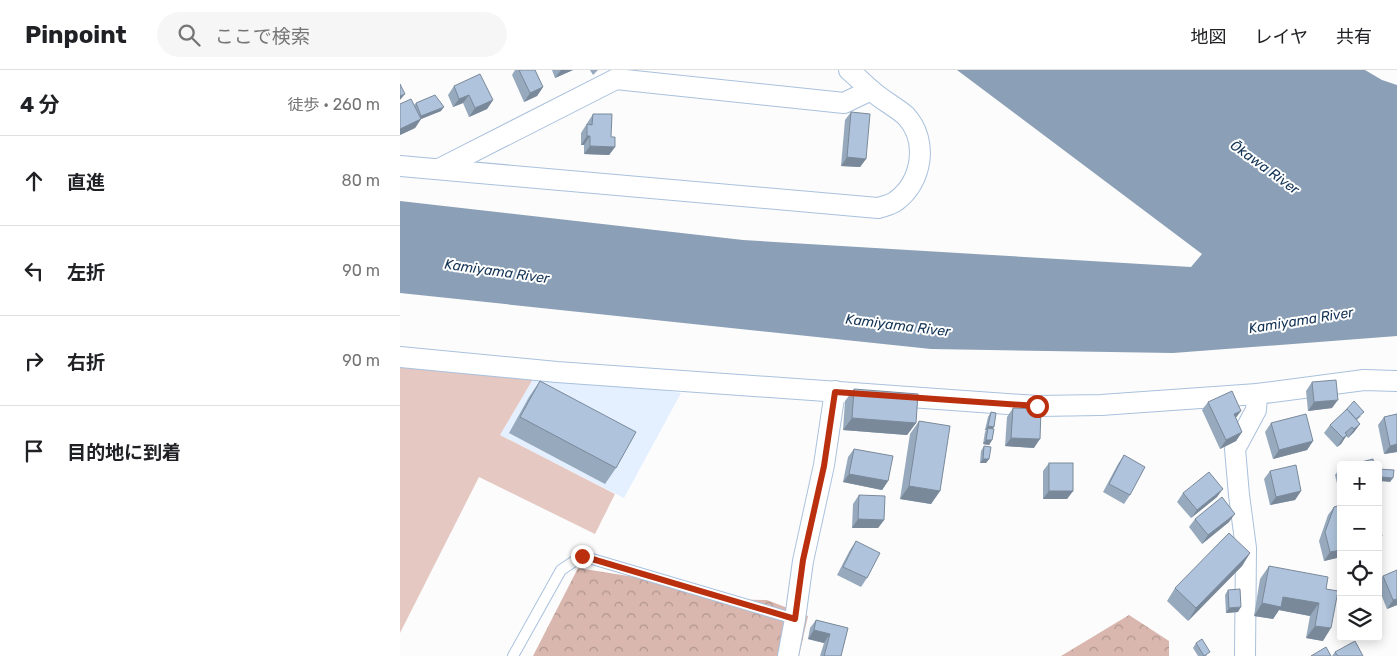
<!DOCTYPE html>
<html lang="ja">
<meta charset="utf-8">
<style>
body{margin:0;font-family:Rubik,"Noto Sans JP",sans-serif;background:#f6f6f6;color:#202124}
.controls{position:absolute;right:15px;bottom:15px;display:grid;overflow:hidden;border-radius:5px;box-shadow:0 2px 12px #0003}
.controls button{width:45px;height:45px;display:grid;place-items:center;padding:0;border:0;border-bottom:1px solid #e0e0e0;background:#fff;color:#202124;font:25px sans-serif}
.stop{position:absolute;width:15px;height:15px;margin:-11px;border:4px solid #ba2f0e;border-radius:50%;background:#fff}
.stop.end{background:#ba2f0e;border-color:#fff;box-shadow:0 1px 5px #0008}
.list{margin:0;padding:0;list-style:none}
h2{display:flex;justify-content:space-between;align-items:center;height:65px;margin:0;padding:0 20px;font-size:21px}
h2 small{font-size:16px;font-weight:400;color:#757577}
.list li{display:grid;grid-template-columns:32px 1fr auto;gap:15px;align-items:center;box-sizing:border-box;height:90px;padding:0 20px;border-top:1px solid #e0e0e0}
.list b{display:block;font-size:19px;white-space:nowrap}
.list em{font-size:16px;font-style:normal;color:#757577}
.icon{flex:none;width:28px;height:28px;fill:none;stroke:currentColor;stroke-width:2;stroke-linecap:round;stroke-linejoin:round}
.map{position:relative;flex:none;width:997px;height:586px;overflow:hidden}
header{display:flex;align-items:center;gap:30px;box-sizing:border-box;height:70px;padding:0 25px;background:#fff;border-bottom:1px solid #e0e0e0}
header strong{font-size:24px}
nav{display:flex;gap:28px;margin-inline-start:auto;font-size:18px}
.search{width:350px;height:45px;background:#f6f6f6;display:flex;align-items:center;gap:12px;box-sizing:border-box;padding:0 18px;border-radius:28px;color:#757577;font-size:19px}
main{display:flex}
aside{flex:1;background:#fff}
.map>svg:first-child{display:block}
</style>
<header>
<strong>Pinpoint</strong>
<div class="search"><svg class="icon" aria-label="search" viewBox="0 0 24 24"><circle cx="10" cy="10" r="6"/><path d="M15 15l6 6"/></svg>ここで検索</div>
<nav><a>地図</a><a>レイヤ</a><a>共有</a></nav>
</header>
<main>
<aside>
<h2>4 分<small>徒歩 · 260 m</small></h2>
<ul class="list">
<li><svg class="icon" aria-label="ahead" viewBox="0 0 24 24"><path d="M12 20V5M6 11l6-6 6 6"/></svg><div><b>直進</b></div><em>80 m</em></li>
<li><svg class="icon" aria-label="left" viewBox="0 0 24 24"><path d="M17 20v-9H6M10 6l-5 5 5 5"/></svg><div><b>左折</b></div><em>90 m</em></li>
<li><svg class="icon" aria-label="right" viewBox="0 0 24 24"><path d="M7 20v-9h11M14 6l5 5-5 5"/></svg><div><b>右折</b></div><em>90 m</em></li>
<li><svg class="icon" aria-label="arrive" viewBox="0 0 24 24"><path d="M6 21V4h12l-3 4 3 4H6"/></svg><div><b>目的地に到着</b></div></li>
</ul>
</aside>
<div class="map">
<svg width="997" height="586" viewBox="0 0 997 586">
<defs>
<pattern id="forest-crowns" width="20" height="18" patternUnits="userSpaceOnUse" patternTransform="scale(1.25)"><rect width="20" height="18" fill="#d9b7ae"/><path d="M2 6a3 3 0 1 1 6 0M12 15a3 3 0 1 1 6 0" fill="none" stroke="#b0968f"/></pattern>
</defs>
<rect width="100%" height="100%" fill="#fcfcfc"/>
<polygon fill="#e4f0ff" points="133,309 219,313 281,323 224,428 100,365"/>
<polygon fill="#e4c8c1" points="0,294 133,309 100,365 215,424 195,464 79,407 0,563"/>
<g fill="url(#forest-crowns)">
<polygon points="178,498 241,508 318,529 367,530 408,546 399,586 133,586"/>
<polygon points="729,545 769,571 769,586 661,586"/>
</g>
<polygon fill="#8b9fb6" points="557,0 965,0 982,10 997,15 997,266 773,283 531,279 0,223 0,131 343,170 791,197 802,184"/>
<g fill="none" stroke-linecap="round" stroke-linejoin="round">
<g stroke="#a9c1dd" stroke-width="12">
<polyline id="service" points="113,586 161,500 182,486 395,549"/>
</g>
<g stroke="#a9c1dd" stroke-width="22">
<g id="minor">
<path d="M0,96L478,138C484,136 491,135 496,131C522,112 529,71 506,46C496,37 482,30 472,21C464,14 457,7 449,0"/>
<polyline points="39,99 216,9 444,33 471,20"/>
<polyline points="0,287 157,302 637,336 701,335 857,324 964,310 997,311"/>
<polyline points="388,586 395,549 403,491 424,395 435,321"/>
<polyline points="845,586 846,478 839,425 835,379 856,340 857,324"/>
</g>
</g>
<use href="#service" stroke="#fff" stroke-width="10"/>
<use href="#minor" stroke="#fff" stroke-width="20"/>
</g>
<g fill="#96a9bd">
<polygon points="115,0 135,0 143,17 137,26 124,32 112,5"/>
<polygon points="152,0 173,0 155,8"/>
<polygon points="190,0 198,0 193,5"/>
<polygon points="54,16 93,30 87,39 69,47 63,33 53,37 48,25"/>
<polygon points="16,33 41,41 21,49 15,58 0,65 0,34 14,35"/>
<polygon points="451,42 466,89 460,97 441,96 445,50"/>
<polygon points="193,44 211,67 215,77 209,85 184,84 184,75 181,75 181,63"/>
<polygon points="140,311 216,398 205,414 109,363 129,327"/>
<polygon points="912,312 932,338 908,341 906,321"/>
<polygon points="454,319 516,353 507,365 443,360 445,331"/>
<polygon points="808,332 836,348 842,362 836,371 820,379 802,340"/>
<polygon points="613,338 634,378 605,376 607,347"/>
<polygon points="945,341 961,346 957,350 960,354 954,362 948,368 946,366 941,374 937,377 924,363 930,355"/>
<polygon points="591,342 593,358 592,370 589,375 583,374 585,362 586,360 585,360 588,347"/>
<polygon points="997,344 997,382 984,384 978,355 984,347"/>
<polygon points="519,351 540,421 531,434 500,429 510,364"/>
<polygon points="871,353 913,371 907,380 873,389 865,362"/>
<polygon points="584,376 589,389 586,393 580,393 581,381"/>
<polygon points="454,379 488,411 482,420 443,412 448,387"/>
<polygon points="724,385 730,425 724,434 703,422 718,394"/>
<polygon points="649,393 673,421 667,429 643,429 643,401"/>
<polygon points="941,397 941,426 940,426 935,405"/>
<polygon points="870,401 901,421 895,430 870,435 864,409"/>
<polygon points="783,423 817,427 791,448 777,432"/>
<polygon points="459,425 484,450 478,458 452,458 453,434"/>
<polygon points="941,435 941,487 924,491 919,471 928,445 934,437"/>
<polygon points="795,449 829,452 802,474 789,457"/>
<polygon points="456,471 467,508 461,517 437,505 450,480"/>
<polygon points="850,483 842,496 788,551 767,531 775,518"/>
<polygon points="869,496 926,519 923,571 906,568 910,546 879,540 873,549 854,546 860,509"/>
<polygon points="983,506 997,535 987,539 978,517 978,513"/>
<polygon points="828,520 838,542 826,543 825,525"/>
<polygon points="416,550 448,558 441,586 420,586 424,573 408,569 410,558"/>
<polygon points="796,573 807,586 798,586 793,578"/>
<polygon points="935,582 963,586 932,586"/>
</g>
<g fill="#7a899a">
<polygon points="161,0 173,0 155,8"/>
<polygon points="143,17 137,26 124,32 130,23"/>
<polygon points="5,24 0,30 0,26"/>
<polygon points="69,25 63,33 53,37 59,29"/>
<polygon points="93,30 87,39 69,47 75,38"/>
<polygon points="44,37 41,41 21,49 15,58 0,65 0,59 18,50 21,46"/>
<polygon points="187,66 190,66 184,75 181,75"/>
<polygon points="190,76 215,77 209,85 184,84"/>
<polygon points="447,87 466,89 460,97 441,96"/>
<polygon points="938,330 932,338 908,341 914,332"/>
<polygon points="841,341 835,349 834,344"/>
<polygon points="452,348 516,353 507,365 443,360"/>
<polygon points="960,354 954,362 948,368 954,359"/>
<polygon points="588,356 594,357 591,361 588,358 586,360 585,360"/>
<polygon points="842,362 836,371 820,379 826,370"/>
<polygon points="947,365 941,374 937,377 943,368"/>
<polygon points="611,368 640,369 634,378 605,376"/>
<polygon points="586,370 592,370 589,375 583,374"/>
<polygon points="913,371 907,380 873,389 879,380"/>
<polygon points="997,374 997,382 984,384 990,376"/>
<polygon points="583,389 589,389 586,393 580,393"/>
<polygon points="449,404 488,411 482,420 443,412"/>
<polygon points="982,407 993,408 990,412 980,411 978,413 978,408"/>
<polygon points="509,416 540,421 531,434 500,429"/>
<polygon points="823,419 817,427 791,448 797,440"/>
<polygon points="649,421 673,421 667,429 643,429"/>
<polygon points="901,421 895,430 870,435 876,427"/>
<polygon points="835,444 829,452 802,474 808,465"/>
<polygon points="458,449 484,450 478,458 452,458"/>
<polygon points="941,480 941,487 924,491 930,482"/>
<polygon points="850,483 842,496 788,551 796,538"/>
<polygon points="883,527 919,533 910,546 879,540 873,549 854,546 862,533"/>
<polygon points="997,529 997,535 987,539 993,530"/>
<polygon points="841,537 838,542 826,543 829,538"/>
<polygon points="915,556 931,558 923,571 906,568"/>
<polygon points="414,560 430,564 424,573 408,569"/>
</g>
<g fill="#afc4dc" stroke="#7a899a">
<polygon points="119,0 135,0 143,17 130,23"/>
<polygon points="80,4 93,30 75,38 69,25 59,29 54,16"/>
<polygon points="0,14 5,24 0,26"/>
<polygon points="35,25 44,37 21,46 16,33"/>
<polygon points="11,29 21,49 0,59 0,34"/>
<polygon points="451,42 470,44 466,89 447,87"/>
<polygon points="193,44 212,44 211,67 215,67 215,77 190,76 190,66 187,66 187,54 192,55"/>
<polygon points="936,310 938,330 914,332 912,312"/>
<polygon points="140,311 236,362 216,398 120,347"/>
<polygon points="454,319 518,324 516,353 452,348"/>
<polygon points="832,321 841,341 834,344 842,362 826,370 808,332"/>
<polygon points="954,331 964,342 956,349 947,339 945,341"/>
<polygon points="613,338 641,339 640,369 611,368"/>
<polygon points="947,339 960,354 954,359 952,357 945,363 947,365 943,368 930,355"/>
<polygon points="591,342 596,343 594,357 588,356"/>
<polygon points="906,344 913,371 879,380 871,353"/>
<polygon points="997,344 997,374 990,376 984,347"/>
<polygon points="519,351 550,356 540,421 509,416"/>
<polygon points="588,358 594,359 592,370 586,370"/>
<polygon points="584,376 591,377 589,389 583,389"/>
<polygon points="454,379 493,386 488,411 449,404"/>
<polygon points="724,385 745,397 730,425 709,414"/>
<polygon points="973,389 974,395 950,395"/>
<rect x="649" y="393" width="24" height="28"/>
<polygon points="896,395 901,421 876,427 870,401"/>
<polygon points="978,399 994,400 993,408 982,407 982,408 978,408"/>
<polygon points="809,402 823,419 797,440 783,423"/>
<polygon points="459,425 485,426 484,450 458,449"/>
<polygon points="822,427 835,444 808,465 795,449"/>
<polygon points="941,435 941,480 930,482 925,462 934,437"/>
<polygon points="978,451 982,466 978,467"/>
<polygon points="829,463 850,483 796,538 775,518"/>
<polygon points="456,471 480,483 467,508 443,497"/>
<polygon points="869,496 928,507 926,519 938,521 931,558 915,556 919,533 883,527 881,537 862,533"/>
<polygon points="997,500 997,529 993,530 983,506"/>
<polygon points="840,519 841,537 829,538 828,520"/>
<polygon points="416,550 448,558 441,586 424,586 430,564 414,560"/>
<polygon points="802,569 810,582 804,586 796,573"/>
<polygon points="955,571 963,586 938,586 935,582"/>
<polygon points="926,577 931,586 911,586"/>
</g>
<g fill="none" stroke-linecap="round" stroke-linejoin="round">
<polyline stroke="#ba2f0e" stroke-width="6" points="182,486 395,549 403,490 424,396 435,322 637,336"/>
</g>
<g text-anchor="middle" stroke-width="4" stroke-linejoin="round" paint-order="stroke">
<g font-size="14" font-style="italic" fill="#133355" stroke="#fff">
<text transform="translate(865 97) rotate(36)" y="5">Ōkawa River</text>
<text transform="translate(97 201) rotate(8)" y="5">Kamiyama River</text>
<text transform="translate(901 250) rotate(-9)" y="5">Kamiyama River</text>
<text transform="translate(498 255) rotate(7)" y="5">Kamiyama River</text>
</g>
</g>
</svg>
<div class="controls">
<button>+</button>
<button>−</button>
<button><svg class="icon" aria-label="locate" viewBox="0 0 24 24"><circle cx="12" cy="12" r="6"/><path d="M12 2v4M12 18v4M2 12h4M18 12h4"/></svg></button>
<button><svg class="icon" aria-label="layers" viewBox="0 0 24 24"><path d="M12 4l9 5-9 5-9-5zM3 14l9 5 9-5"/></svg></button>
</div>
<div class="stop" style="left:637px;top:336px"></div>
<div class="stop end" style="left:182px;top:486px"></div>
</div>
</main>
